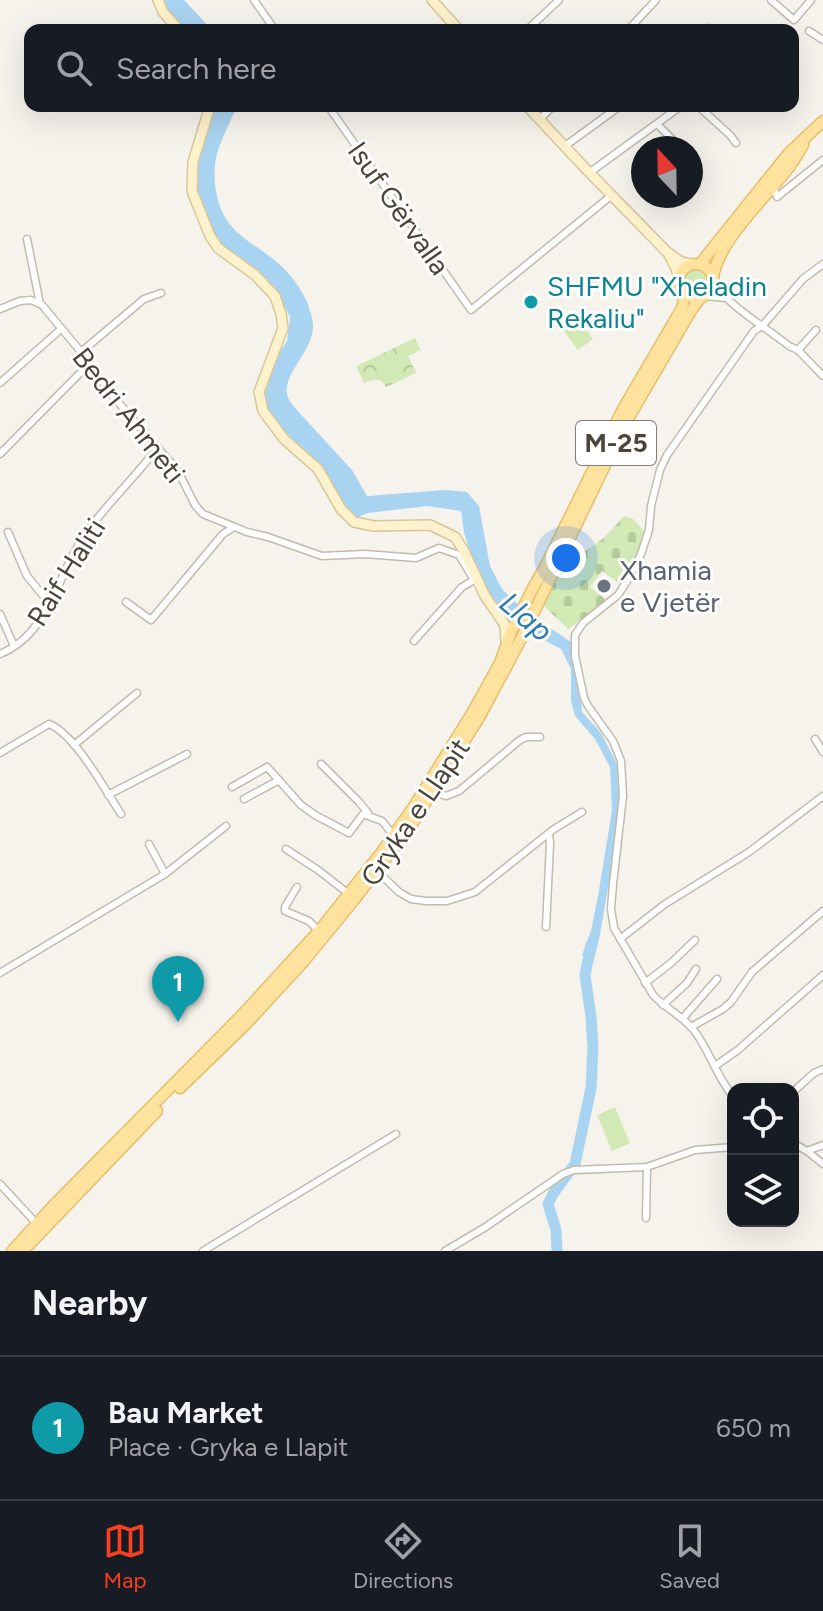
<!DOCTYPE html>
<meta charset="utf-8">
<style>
body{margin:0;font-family:Figtree,sans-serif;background:#20242c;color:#f1f3f6}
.controls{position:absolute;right:24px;bottom:24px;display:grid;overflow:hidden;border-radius:16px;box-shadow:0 8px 32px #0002}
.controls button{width:72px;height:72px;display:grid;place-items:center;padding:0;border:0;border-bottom:2px solid #363941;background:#171b24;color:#f1f3f6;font:40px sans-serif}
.compass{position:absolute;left:631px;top:136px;width:72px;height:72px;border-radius:50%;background:#171b24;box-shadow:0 8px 32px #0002;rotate:338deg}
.you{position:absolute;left:566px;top:558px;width:28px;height:28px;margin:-20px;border:6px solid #fff;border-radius:50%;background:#1a73e8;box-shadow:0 0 0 12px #1a73e833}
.badge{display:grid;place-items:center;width:52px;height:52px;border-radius:50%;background:#fa3e1f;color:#fff;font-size:26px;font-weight:700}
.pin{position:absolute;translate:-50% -66px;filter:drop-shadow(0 2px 4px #0008)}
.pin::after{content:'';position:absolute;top:42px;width:28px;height:24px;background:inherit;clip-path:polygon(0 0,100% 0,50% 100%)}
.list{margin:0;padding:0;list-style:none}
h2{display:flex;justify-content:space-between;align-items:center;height:104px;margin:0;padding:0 32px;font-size:34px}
h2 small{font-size:26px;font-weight:400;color:#9ea1a6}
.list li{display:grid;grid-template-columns:52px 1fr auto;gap:24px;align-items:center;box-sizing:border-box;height:144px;padding:0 32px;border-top:2px solid #363941}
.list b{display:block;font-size:30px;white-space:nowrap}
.list p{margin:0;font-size:26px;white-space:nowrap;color:#9ea1a6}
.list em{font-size:26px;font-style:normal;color:#9ea1a6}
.icon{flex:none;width:44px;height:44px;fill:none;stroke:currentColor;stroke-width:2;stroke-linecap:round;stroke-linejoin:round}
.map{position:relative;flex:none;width:823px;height:1251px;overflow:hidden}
.search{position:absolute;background:#171b24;box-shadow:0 8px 32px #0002;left:24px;right:24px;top:24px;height:88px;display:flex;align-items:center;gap:20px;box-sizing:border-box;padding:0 28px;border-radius:16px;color:#9ea1a6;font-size:30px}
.sheet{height:248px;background:#171b24}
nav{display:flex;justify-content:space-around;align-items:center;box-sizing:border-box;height:112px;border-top:2px solid #363941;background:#171b24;font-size:22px;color:#9ea1a6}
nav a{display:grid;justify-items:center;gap:4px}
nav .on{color:#fa3e1f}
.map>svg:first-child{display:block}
</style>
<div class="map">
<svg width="823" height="1251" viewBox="0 0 823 1251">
<defs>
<pattern id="forest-crowns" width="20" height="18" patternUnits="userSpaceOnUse" patternTransform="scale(2)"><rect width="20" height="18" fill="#d2e9b5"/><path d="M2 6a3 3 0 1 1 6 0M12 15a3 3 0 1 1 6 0" fill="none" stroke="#b6c99c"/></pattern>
<pattern id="cemetery-stones" width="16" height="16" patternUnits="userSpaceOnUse" patternTransform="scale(2)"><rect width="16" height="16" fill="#d2e9b5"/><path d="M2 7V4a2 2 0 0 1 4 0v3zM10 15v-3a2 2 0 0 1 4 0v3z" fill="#b6c99c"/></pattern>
</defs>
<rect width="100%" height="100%" fill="#f6f3ec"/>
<g fill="#d2e9b5">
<circle cx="695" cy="281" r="12"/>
<polygon points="577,318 593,339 578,350 562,329"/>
<polygon points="615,1107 630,1143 612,1151 597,1115"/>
</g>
<path fill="url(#forest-crowns)" d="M415,338L421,350L408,356L416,373L386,387C381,377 373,379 364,383L356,366Z"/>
<path fill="url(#cemetery-stones)" d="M624,516L633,519L644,531C642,550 631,568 622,585L602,571L590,587L608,601L568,629L541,603L554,573L604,538Z"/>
<g fill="#a9d4f1">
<polygon points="160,0 184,0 212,30 183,30"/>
<path d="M215,106H237C231,121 219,143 216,158C212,181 216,210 233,228C244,240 259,248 272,258C291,273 307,294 312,318C320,348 279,373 288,398C290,402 293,405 295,408L352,470L367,496L445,490L467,492L479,506L490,566L502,589L525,611L574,644L578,652L582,712L601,733L617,764L620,787L613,858L600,935L593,963L582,955L591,931L598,896L612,810L610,767L595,739L575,716L571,701V669L561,649L529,632L510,626L477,577L464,532L461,511L427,506L368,513L356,518L341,503L328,476L312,456L275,423L265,405L264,392L272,364L287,341L290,317L275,287L214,240L200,208L193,176L199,142Z"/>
</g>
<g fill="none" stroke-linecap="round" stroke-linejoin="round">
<polyline stroke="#a9d4f1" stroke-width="11" points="557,1251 556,1230 548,1204 553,1194 575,1164 591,1088 593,1048 591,1017 585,975 591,945"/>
<g stroke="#c2bbae" stroke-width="9">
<g id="street">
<polyline points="254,0 275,30"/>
<polyline points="771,0 794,20 811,0"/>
<polyline points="631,28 643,30"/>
<polyline points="527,30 559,0"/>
<polyline points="628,30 656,0"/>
<polyline points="705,30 707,28"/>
<polyline points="809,31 823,40"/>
<polyline points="328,106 471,310 612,195"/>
<polyline points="698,106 730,135 736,143"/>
<polyline points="540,119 553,106"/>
<polyline points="657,124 681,148"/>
<polyline points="565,146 620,106"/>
<polyline points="691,158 695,162"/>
<polyline points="589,173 681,106"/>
<polyline points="773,186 777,197 823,160"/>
<polyline points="27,239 40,304"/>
<path d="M713,283C733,309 764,326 789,346L798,350L823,376"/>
<polyline points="704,296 727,298"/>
<polyline points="0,309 20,301 31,300 42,305 81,352 111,394 178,471 195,505 203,514 247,532 268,537 322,556 365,554 416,558 439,548 459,555 474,580 462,587 414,641"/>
<polyline points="798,350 816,330"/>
<polyline points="81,352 144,299 161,293"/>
<polyline points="0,383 61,329"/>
<polyline points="0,454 89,364"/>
<polyline points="8,532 27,576 50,604"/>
<polyline points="126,602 151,620 223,534 234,527"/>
<polyline points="0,614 14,646"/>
<path d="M0,654C48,635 57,577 82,539C104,506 134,479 158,447"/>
<polyline points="815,739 823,752"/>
<polyline points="74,745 137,693"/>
<path d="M0,753L49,724C75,734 105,790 121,814"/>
<polyline points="321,764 359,802 368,813"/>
<polyline points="232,787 267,767 301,805 315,815 349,833 363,814 382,821 394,836"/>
<polyline points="438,787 441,794 446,796 459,791 520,740 526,737 540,737"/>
<polyline points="108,795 187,754"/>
<polyline points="244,799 279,780"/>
<polyline points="149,844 165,874"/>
<polyline points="286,849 318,870 349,894"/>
<polyline points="377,871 399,892 411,899 426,901 447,901 475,892 554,829 582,812"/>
<polyline points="297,887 285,907 285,911 309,921 319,931"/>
<polyline points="546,927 550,844 549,833"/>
<polyline points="620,939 665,904 749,852 823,796"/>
<polyline points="0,973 165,874 226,826"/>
<polyline points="645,983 671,963 695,940"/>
<polyline points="663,1005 687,983 696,969"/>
<polyline points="683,1018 717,979"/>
<polyline points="691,1027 723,1009 731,1002 752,972 823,911"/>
<polyline points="715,1066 738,1050 823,975"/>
<polyline points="793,1092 814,1073 823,1069"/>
<path d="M733,1096C716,1076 709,1049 693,1029C681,1015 665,1008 653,995L614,928L611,909L613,884L623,796L621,761L613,741L588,706L584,698L575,656V635L583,623L618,595L629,578L641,554L649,530L651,506L660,470L667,455L754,331L763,325L803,279L823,264"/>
<polyline points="793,1143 807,1151 823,1164"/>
<polyline points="807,1151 823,1145"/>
<polyline points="0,1184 37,1224"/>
<polyline points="646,1218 647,1167"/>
<polyline points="203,1251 396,1134"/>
<polyline points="445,1251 484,1228 563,1174 574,1170 647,1167 695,1150 733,1147"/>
</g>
</g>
<g stroke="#d5c69b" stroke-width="12">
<g id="secondary">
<polyline points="158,0 163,12 179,30"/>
<polyline points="432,0 459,30"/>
<polyline points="210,106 193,162 192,191 210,236 218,248 255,275 275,296 281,314 283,328 259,392 263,411 284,439 318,469 341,509 354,522 374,526 430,525 455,537 464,551 485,596 505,625 506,641"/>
<polyline points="527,106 584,167 667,252 681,262 692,264"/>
<polyline points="669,255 676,268 679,280"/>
</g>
</g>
<g stroke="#e5bf6b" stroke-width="13">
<g id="primary">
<circle cx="696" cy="281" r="17"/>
<polyline points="700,264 788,154 823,121"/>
<path d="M713,279C716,242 768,196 790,166C795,159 799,152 803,145"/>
<polyline points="180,1088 246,1024 304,961 354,900 410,827 480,716 521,639 625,424 692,309 701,297"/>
<polyline points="12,1251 51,1208 243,1014 319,931 381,853 413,808 471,715 500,663 511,632 532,590 546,565 623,409 682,308 685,294"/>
<polyline points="23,1251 157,1111"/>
</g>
</g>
<use href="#street" stroke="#fff" stroke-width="6"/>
<use href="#secondary" stroke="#fef2cd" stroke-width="9"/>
<use href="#primary" stroke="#fee29d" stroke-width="10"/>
</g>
<circle fill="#0f9aa8" stroke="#fff" stroke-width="3" cx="531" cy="302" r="8"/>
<circle fill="#6b7280" stroke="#fff" stroke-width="3" cx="604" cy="586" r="8"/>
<g text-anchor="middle" stroke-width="6" stroke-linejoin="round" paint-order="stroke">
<rect fill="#fff" stroke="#817c74" stroke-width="2" x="576" y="421" width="80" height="44" rx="6"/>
<g font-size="26" font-weight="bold" fill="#4b4439">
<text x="616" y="452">M-25</text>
</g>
<g font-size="28" fill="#4b4439" stroke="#fff">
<text transform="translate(399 208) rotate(55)" y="10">Isuf Gërvalla</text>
<text transform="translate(129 415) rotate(52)" y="10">Bedri Ahmeti</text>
<text transform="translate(66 572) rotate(-58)" y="10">Raif Haliti</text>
<text transform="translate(415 812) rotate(-56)" y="10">Gryka e Llapit</text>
</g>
<g font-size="28" fill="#0d838f" stroke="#fff" text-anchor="start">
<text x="547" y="296">SHFMU "Xheladin<tspan x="547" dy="32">Rekaliu"</tspan></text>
</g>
<g font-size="28" fill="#5b616d" stroke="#fff" text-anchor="start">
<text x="620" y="580">Xhamia<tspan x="620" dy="32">e Vjetër</tspan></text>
</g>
<g font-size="30" font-style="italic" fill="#2e7ab0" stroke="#fff">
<text transform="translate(526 617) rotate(40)" y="10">Llap</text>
</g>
</g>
</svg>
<div class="controls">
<button><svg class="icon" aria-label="locate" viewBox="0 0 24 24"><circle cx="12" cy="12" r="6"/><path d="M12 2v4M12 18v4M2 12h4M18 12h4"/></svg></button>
<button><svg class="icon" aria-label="layers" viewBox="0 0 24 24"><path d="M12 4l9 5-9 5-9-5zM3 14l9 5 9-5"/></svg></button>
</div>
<svg class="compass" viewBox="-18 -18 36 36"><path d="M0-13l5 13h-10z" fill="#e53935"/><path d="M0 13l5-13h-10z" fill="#9ea1a6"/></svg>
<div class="you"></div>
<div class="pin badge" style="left:178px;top:1022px;background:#0f9aa8">1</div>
<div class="search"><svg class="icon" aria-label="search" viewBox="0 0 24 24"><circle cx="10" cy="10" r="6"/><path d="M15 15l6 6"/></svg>Search here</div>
</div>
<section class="sheet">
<h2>Nearby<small></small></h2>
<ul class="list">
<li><span class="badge" style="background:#0f9aa8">1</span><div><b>Bau Market</b><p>Place · Gryka e Llapit</p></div><em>650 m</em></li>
</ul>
</section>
<nav>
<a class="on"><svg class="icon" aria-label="map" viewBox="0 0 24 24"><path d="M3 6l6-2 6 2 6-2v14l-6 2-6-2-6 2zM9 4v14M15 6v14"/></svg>Map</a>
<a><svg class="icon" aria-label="directions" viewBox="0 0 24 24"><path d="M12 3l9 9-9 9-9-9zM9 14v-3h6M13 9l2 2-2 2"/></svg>Directions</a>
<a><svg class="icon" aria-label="saved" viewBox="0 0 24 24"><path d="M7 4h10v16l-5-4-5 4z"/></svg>Saved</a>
</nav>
